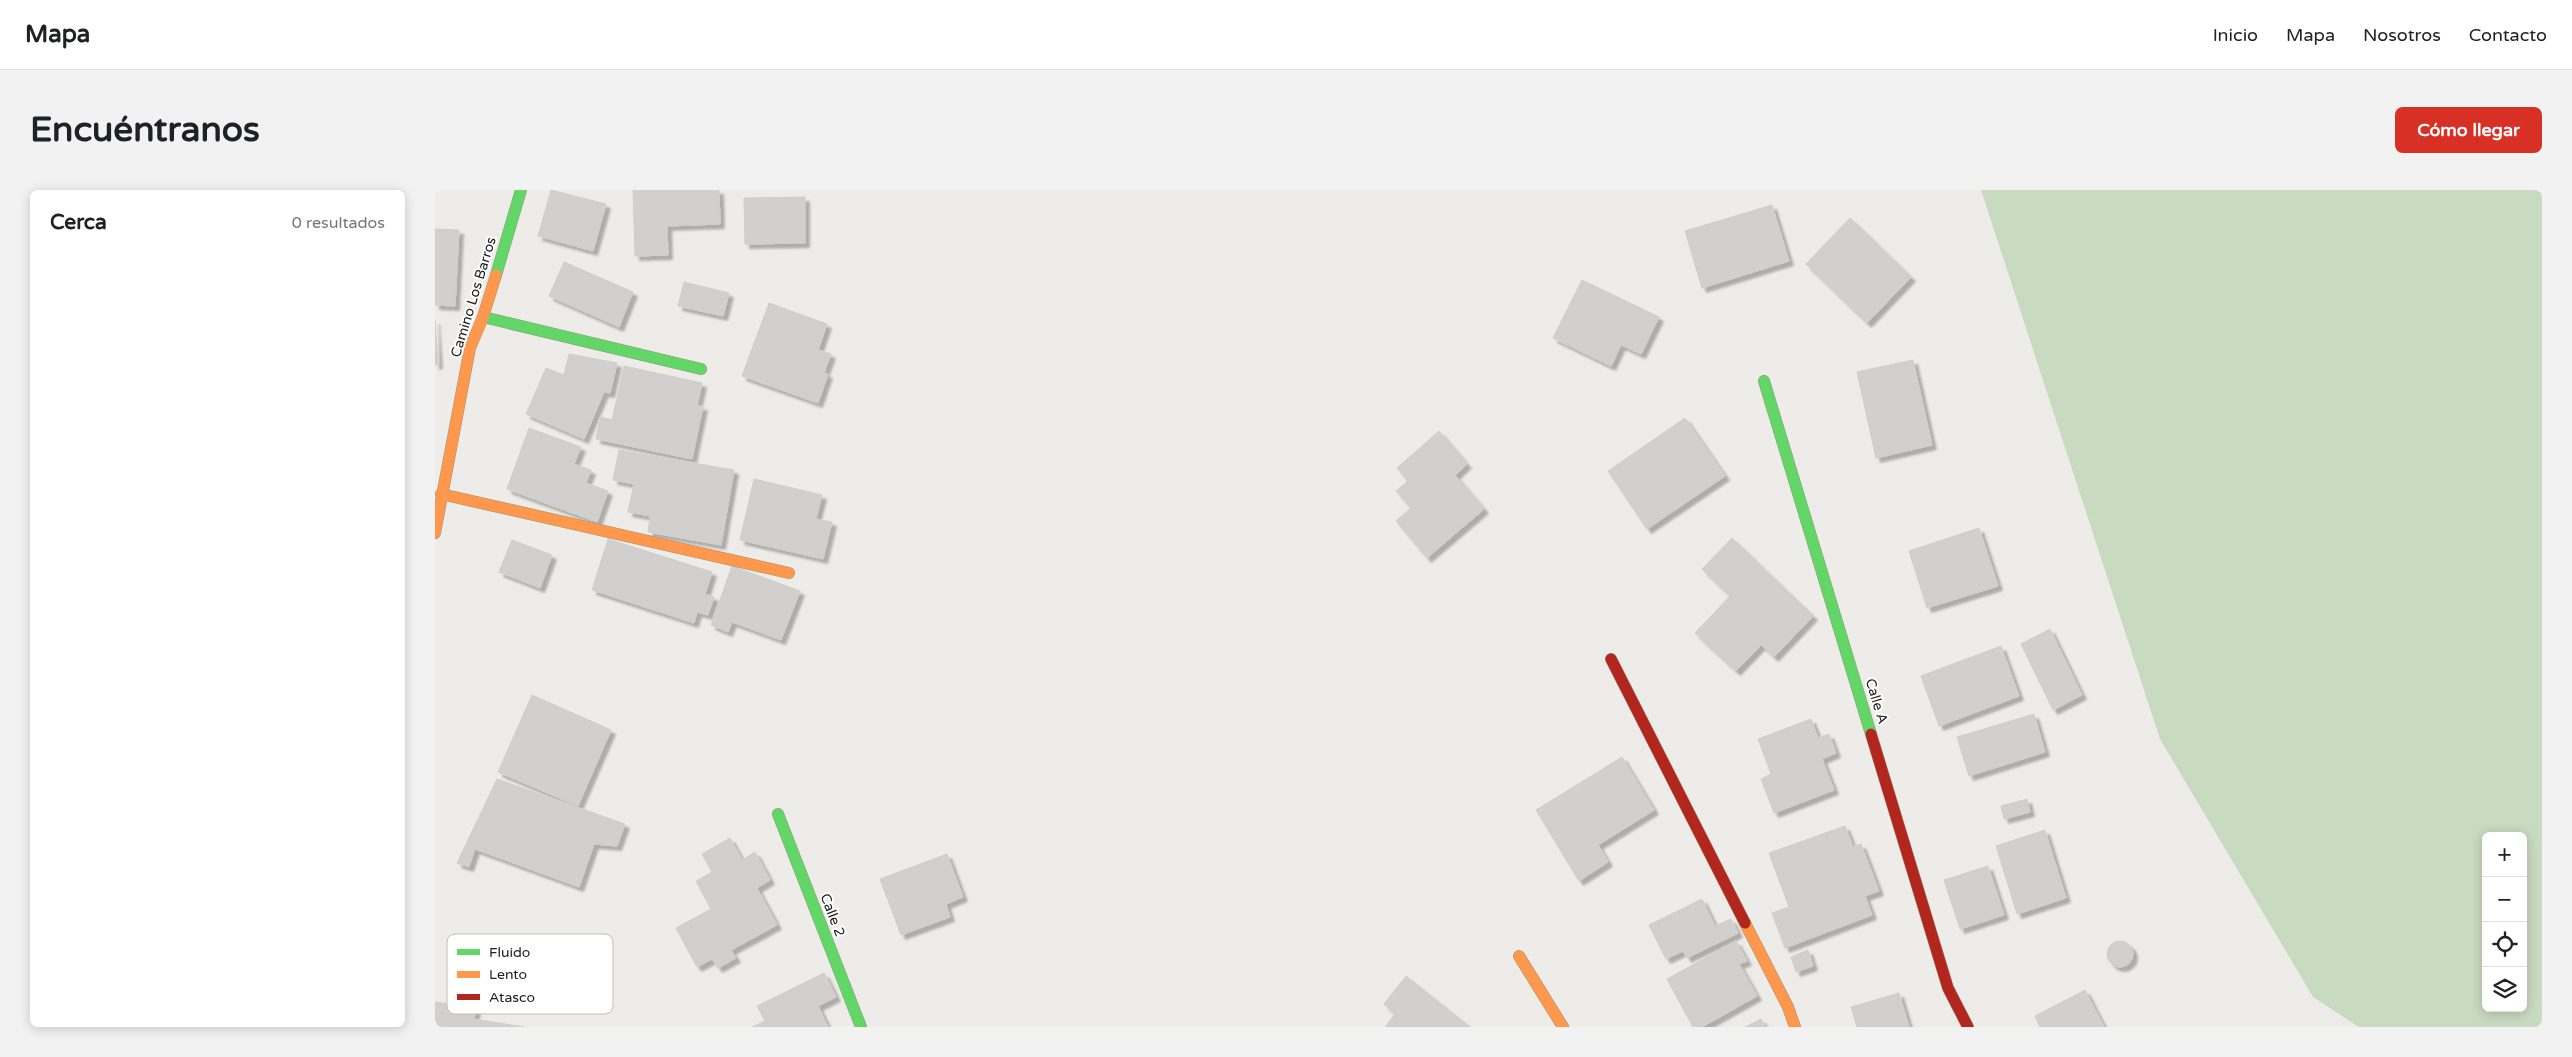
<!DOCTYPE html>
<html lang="es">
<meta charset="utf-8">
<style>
body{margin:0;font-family:"Varela Round",sans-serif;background:#f2f2f2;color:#202124}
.controls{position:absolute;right:15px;bottom:15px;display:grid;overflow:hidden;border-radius:8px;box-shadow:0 2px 12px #0003}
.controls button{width:45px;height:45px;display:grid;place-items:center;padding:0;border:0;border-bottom:1px solid #e0e0e0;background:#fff;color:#202124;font:25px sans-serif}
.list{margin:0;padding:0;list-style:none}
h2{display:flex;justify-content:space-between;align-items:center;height:65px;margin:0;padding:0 20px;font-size:21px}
h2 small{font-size:16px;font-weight:400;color:#757577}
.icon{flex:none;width:28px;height:28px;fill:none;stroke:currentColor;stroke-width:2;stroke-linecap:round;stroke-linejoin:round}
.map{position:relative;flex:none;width:2107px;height:837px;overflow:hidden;border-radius:8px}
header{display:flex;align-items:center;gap:30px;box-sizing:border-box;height:70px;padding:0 25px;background:#fff;border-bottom:1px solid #e0e0e0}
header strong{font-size:24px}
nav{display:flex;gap:28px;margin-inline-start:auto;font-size:18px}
.intro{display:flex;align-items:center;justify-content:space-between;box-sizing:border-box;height:120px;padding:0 30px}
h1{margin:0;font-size:35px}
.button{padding:12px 22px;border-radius:8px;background:#d93025;color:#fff;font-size:18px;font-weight:700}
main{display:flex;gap:30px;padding:0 30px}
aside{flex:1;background:#fff;border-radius:8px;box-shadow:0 2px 12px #0003}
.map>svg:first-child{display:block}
</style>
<header>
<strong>Mapa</strong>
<nav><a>Inicio</a><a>Mapa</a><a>Nosotros</a><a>Contacto</a></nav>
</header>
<div class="intro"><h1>Encuéntranos</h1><a class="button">Cómo llegar</a></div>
<main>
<aside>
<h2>Cerca<small>0 resultados</small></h2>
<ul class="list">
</ul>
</aside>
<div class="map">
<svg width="2107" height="837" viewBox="0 0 2107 837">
<defs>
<filter id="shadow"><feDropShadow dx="4.5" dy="4.5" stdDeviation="1" flood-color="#0004"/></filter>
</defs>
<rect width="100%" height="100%" fill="#eeece9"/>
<path fill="#c8dac0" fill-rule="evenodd" d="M1546,0H2107V837H1924L1878,807L1725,549ZM2051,646H2088V818H2051Z"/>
<g fill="#d2d0ce" stroke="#d1ceca" filter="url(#shadow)">
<polygon points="116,0 171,14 158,61 103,46"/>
<polygon points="198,0 284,0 285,34 232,36 233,65 200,66"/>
<polygon points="370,7 370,53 310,54 309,8"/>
<polygon points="1337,15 1354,71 1267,98 1250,41"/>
<polygon points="1415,28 1476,87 1432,133 1371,74"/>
<polygon points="0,39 24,40 20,116 0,115"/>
<polygon points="129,72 198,102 184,137 114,106"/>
<polygon points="1147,90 1224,127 1206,164 1186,155 1176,176 1118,148"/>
<polygon points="249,92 294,103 288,126 243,116"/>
<polygon points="334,113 392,134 383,160 396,164 389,183 393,184 383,213 307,186"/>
<polygon points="0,130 3,174 0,175"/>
<polygon points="134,164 182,173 175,203 169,202 149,249 91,224 111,178 129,185"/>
<polygon points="1478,170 1497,255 1441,268 1422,182"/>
<polygon points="189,176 267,193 262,216 268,216 257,269 161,249 165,227 177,230"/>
<polygon points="1250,228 1290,286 1212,339 1173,281"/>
<polygon points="94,238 146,257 139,274 156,280 151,293 173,301 162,332 72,299"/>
<polygon points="1004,241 1032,274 1020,285 1049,319 992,368 961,331 976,318 961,301 973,291 962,278"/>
<polygon points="184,260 299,280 286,355 213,342 215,326 193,322 199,294 178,290"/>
<polygon points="319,289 387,305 381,329 397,332 388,369 305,350"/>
<polygon points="1544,338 1563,396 1492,418 1474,361"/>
<polygon points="1297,348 1378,426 1339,467 1326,455 1301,481 1260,443 1295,406 1267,379"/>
<polygon points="173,349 277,382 270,404 279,407 273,425 262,422 259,433 157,400"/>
<polygon points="77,350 117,365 105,398 64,382"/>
<polygon points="297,376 365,401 346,450 297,432 293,442 276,435"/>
<polygon points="1615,439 1647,505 1618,520 1586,454"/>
<polygon points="1566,456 1584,506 1504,536 1486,486"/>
<polygon points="97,505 176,540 143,616 63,582"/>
<polygon points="1599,524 1610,562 1534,586 1522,547"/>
<polygon points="1376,529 1383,548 1394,544 1401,563 1387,569 1399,600 1339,623 1326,589 1336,584 1323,549"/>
<polygon points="1187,567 1219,620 1163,655 1173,672 1144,691 1101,620"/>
<polygon points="62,589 190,634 182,656 159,654 144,697 40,659 34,677 22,673"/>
<polygon points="1592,609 1595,622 1569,629 1566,616"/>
<polygon points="1410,636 1418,657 1426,654 1444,701 1430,706 1437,725 1350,758 1337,723 1354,717 1334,663"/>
<polygon points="1610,640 1631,708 1582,724 1561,656"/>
<polygon points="295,648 307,670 320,662 335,690 322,698 342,735 296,760 301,768 283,778 277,769 262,777 241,738 276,719 261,691 277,682 267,664"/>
<polygon points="512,664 528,707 511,714 515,727 466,745 445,689"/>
<polygon points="1553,676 1569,725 1525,739 1509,690"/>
<polygon points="1267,709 1280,736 1296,729 1303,743 1252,768 1248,761 1231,769 1214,735"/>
<circle cx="1685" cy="764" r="13"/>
<polygon points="1301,751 1312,771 1304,774 1322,806 1267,837 1258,837 1232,789"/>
<polygon points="1373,760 1378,776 1361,782 1356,767"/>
<polygon points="389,783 401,807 383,816 393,837 317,837 330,831 322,816"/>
<polygon points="971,786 1035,837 950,837 960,824 949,814"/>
<polygon points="1650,800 1669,837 1605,837 1600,826"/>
<polygon points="1464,803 1474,837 1422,837 1416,817"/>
<polygon points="0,812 41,818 39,829 89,837 0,837"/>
<polygon points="1326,829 1330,837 1310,837"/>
</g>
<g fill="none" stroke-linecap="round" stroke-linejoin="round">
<g stroke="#949781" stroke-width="12">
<g id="fast">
<polyline points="61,85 86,0"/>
<polyline points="48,127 266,179"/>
<polyline points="1329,191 1436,544"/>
<polyline points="343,624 426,837"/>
</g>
</g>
<g stroke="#949781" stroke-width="12">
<g id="slow">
<polyline points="6,304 354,383"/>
<polyline points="0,343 35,158 48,127 61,85"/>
<polyline points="1310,733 1353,817 1360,837"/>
<polyline points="1084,766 1128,837"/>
</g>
</g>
<g stroke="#949781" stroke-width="12">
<g id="jam">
<polyline points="1176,469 1310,733"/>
<polyline points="1436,544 1513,798 1533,837"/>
</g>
</g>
<use href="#fast" stroke="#63d668" stroke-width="11"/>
<use href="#slow" stroke="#ff974d" stroke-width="11"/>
<use href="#jam" stroke="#b3261e" stroke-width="11"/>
</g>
<g text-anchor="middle" stroke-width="4" stroke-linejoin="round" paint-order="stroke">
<g font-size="14" fill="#202020" stroke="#fff">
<text transform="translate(38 107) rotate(-73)" y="5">Camino Los Barros</text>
<text transform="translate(1442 511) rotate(73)" y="5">Calle A</text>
<text transform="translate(398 725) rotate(69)" y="5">Calle 2</text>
</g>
</g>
<rect x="12" y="744" width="166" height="80" rx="8" fill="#fff" stroke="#bcbcbc" stroke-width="1"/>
<rect x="22" y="759" width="23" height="6" fill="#63d668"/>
<rect x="22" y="781" width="23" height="7" fill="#ff974d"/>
<rect x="22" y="804" width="23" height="6" fill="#b3261e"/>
<g font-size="14" fill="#202020">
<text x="54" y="767">Fluido</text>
<text x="54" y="789">Lento</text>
<text x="54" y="812">Atasco</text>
</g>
</svg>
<div class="controls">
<button>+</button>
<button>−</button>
<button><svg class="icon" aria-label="locate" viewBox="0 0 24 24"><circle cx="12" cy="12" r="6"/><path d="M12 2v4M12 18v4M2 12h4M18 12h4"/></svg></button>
<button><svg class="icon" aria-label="layers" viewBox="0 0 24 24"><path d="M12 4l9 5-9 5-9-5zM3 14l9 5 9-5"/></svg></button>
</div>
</div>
</main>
